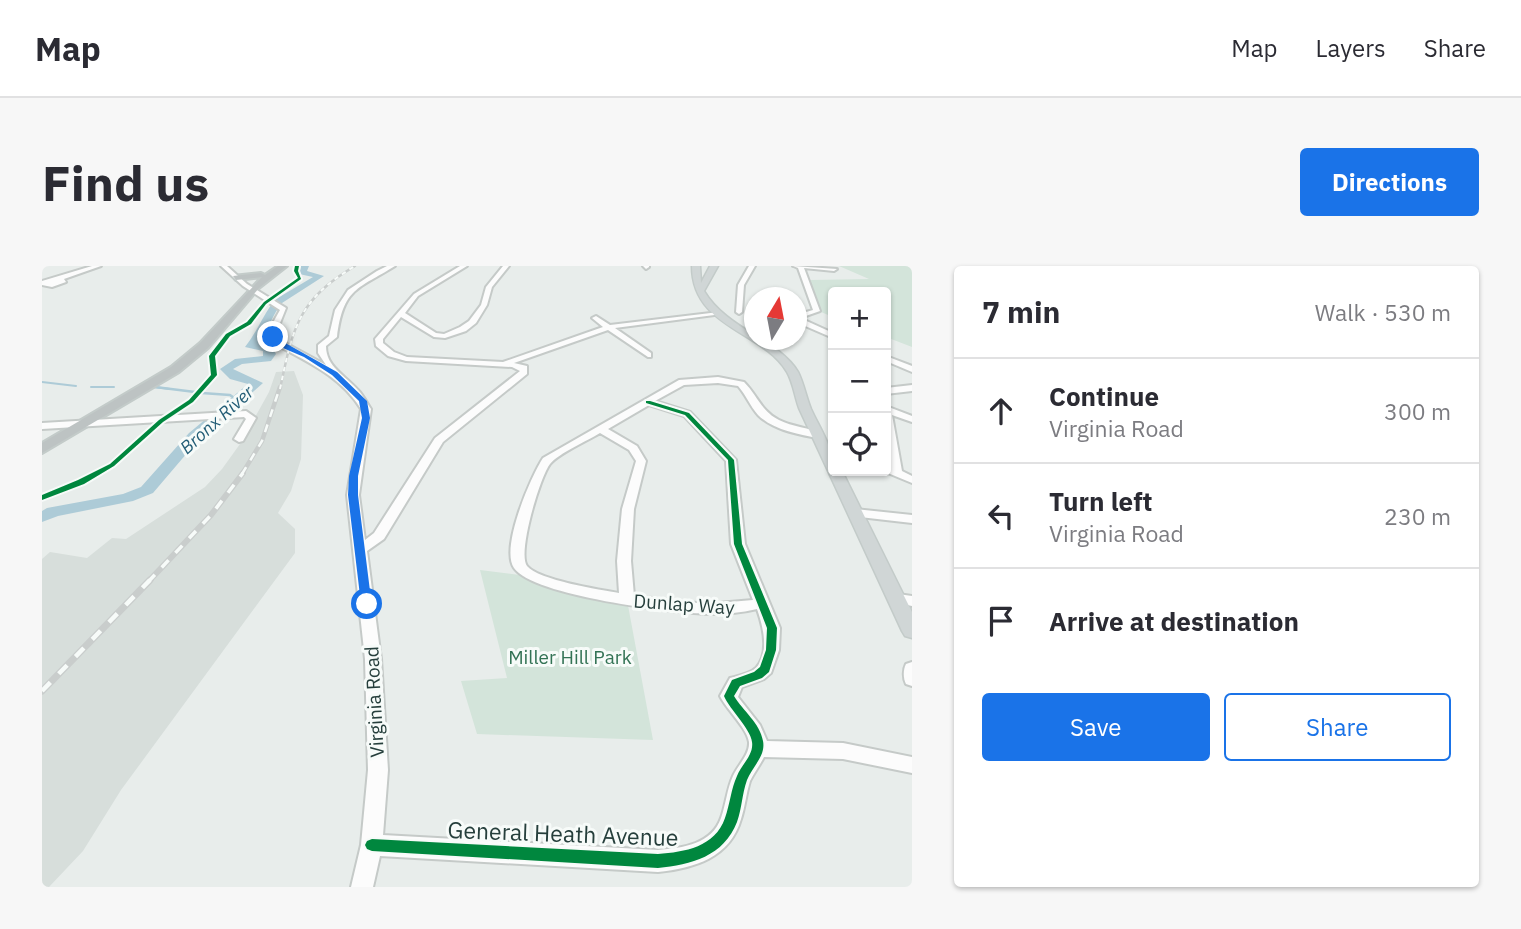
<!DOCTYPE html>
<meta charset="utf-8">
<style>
body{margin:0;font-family:"IBM Plex Sans",sans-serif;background:#f7f7f7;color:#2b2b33}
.controls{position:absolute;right:21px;top:21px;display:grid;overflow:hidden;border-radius:7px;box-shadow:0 2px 5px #0004}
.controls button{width:63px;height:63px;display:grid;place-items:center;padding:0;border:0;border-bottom:2px solid #e1e1e2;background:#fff;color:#2b2b33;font:35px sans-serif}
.compass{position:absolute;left:702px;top:21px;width:63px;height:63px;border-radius:50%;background:#fff;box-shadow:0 2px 5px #0004;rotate:10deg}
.stop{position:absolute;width:21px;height:21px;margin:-16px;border:5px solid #1a73e8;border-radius:50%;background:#fff}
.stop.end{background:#1a73e8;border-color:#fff;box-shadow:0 2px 7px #0008}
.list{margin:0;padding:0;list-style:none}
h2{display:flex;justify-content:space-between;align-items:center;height:91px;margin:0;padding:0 28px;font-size:30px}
h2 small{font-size:23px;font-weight:400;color:#7c7c81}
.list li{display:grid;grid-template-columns:46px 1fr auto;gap:21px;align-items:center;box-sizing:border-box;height:105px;padding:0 28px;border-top:2px solid #e1e1e2}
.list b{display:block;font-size:26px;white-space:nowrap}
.list p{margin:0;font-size:23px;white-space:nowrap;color:#7c7c81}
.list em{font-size:23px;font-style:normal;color:#7c7c81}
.actions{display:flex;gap:14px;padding:21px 28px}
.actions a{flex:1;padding:16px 0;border:2px solid #1a73e8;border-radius:7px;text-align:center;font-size:24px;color:#1a73e8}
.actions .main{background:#1a73e8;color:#fff}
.icon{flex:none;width:38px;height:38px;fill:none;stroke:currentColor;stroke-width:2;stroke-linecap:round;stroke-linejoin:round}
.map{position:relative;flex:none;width:870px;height:621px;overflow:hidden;border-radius:7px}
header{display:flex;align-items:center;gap:42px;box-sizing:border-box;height:98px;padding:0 35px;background:#fff;border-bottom:2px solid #e1e1e2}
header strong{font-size:33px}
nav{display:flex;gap:38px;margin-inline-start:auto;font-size:24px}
.intro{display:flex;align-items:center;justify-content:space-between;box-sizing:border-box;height:168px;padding:0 42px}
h1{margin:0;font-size:49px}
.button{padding:18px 32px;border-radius:7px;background:#1a73e8;color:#fff;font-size:24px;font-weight:700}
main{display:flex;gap:42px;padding:0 42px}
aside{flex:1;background:#fff;border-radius:7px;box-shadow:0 2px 5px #0004}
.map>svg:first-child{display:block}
</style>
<header>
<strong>Map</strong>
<nav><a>Map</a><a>Layers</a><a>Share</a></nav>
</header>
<div class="intro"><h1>Find us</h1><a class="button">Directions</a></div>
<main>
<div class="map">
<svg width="870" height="621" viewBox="0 0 870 621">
<rect width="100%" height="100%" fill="#e8edeb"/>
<polygon fill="#d7dedb" points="252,105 261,129 259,193 249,225 236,247 253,263 253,287 79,524 41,585 7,621 0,621 0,293 8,286 45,292 70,272 84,273 163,221 180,203 198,178 227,126 234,106"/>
<g fill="#d3e4da">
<polygon points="797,0 870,0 870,81 844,71 844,26 791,26 791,51 779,46 768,14 827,13"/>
<polygon points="438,304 486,310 585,334 611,474 435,468 419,415 465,412"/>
</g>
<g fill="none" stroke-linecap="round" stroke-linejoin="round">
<g stroke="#adcbd7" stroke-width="2">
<polyline points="0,116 34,120"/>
<polyline points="49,121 72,121"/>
<polyline points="112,121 128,123"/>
</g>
<g stroke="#adcbd7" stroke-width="2.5">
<polyline points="113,121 153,126"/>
<polyline points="160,127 188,129 195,134"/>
</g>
<g fill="#adcbd7" fill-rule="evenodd">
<polygon points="259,0 267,0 265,5 282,10 240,37 234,37 234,33 271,11 257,8"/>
<path d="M229,39L237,41C228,54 226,66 216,78L229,80L234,88L229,95L200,98L191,103L221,117L157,173L111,227L91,235L16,250L0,256V245L5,242L81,228L99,221L147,167L206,118L188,113L178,103L193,93L221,90V85L203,81C214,67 219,54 229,39Z"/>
</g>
<g stroke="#c5cac8" stroke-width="4">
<g id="minor">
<polygon points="50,0 59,0 22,13 24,16 10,21 0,19 0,15"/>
<path d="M179,0H185L205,18L244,42L236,62V73L284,99L276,87V79L287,70L293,44L306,24L335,5L345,0H353C316,23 301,22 295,71L284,80C284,101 303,109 316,124C321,129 325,137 329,143L317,229L323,274L332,267L393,172L478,105L470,101L364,95L346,90L334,80L333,73L372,28L418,0H425L376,30L363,47L394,67L402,68L418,61L427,55L439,39L444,21L461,0H467L450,21L445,39L434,57L424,65L403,72L392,71L359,51L341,73V77L352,86L365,91L461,96L561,61L550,52L554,50L568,59L677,46L680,48L573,62L609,87V91H606L566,64L472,97L485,100V108L401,176L342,273L325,285L339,393L346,504L341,569L616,584C641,582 670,578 679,552C684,538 685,523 691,510C696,499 708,488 707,476C705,462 685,444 678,430L688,412C696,410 708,408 714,402C728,387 721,360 715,343C699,347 683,348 667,348C632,347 491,330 472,302C458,282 489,210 501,192L637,114L676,111L702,116C715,129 720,146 737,154C750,161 768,161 780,169L775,172C755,168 731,164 716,149C708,140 704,129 696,120L676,117L642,119L613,135L648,146L694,194L703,278L738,362L737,384L729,407L722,413L700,421L696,431L718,459L725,475L801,477L870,491V507L801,493L722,491C718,499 712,507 708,515C704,528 703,541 699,553C688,592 652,602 616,606L338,590L331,621H309L319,579L326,504L323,393L305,229L319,143C298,109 263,95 229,76L228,62L238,44L201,20ZM607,139L642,150L684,195L689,278L711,334L664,338L592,330L589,295L592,243L604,195L595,180L566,163ZM558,167L587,184L594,195L580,243L575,295L577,327C559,324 496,314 485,300C475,287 498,211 508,198C517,187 545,175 558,167Z"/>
<polygon points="601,0 607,0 607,1 604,3"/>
<polygon points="707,0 713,0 702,19 700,46 697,48 694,46 696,19"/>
<polygon points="751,0 795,3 792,5 762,2 778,45 758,52 791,67 791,72 754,56 754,49 771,44 756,2"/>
<polygon points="844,90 870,100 870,106 844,95"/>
<polygon points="870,119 870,125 844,128 844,122"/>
<polygon points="844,140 870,150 870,156 850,149 860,205 870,210 870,217 841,205 844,205 844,199 848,200 844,171"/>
<polygon points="204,145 214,152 201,175 197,176 192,173 204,153 202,151 0,163 0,157"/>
<polygon points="813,243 870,249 870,257 809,250 807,247"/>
<polygon points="856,328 870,330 870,340 851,336 849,333 851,330"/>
<path d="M870,396V420L864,418C861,412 861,404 864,398Z"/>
</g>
</g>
<g stroke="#c3cbc9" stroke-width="3">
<path id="major" d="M650,0H658L659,17L668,0H676L662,25C674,45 693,57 712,69V74C727,74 749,94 756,106C762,118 764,131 769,143C779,165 791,180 791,205H800L870,346V372L863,370L860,365L757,142C753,131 751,116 745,106C721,65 650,62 650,0Z"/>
</g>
<g stroke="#c3cbc9" stroke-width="4">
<polygon id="highway" points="236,0 245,0 217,22 166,82 137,106 0,187 0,177 129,101 158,77 220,11 194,14 191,10 219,7 223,9"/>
</g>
<use href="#minor" fill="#fcfcfc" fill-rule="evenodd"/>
<use href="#major" fill="#d0d6d6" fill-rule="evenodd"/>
<use href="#highway" fill="#bdc3c3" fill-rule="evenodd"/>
<g stroke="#c9cdcc" stroke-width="2.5">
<path id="rail-far3" d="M238,123C251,61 256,34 313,0"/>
</g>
<g stroke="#c9cdcc" stroke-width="4.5">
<polyline id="rail-far2" points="200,208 220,175 238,121"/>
</g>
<g stroke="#c9cdcc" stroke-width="6">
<polyline id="rail-far1" points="106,316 169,249 201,207"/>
</g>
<g stroke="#c9cdcc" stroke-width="7">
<polyline id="rail" points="0,425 108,314"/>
</g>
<use href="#rail-far3" stroke="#f7fbf9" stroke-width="2" stroke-dasharray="4.5" stroke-linecap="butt"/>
<use href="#rail-far2" stroke="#f7fbf9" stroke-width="2.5" stroke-dasharray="8" stroke-linecap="butt"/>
<use href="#rail-far1" stroke="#f7fbf9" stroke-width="3.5" stroke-dasharray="10" stroke-linecap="butt"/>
<use href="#rail" stroke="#f7fbf9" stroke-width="4.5" stroke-dasharray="12" stroke-linecap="butt"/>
<g stroke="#f7fbf9" stroke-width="4">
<g id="cycleway">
<polygon points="253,0 257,0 256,5 259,13 224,38 209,58 188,70 173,90 175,109 151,136 121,156 72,200 42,218 0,234 0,229 36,214 68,198 117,154 147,134 169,109 167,90 184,68 205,56 222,36 256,12 252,5"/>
<path d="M604,135H608L647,147L692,194L700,278L735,362L734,384L727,406L720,412L698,420L692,430C701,445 718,457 721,475C724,490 710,501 705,514C700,528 700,542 695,556C682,590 649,599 616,602L330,585L325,583L323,579L325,575L330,573L616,588C643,586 673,581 683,552C688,538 689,523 695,510C699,499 712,489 710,476C708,462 688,444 682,430L690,414L712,406L718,401L724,384L725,362L692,278L686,194L643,149L604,137Z"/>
</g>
</g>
<use href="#cycleway" fill="#00873e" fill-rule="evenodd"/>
</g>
<polygon fill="#1a73e8" points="229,69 295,106 325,135 328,152 316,210 316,229 330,341 325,342 319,338 306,229 307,210 320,152 317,135 290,109 262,91 234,79"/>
<g text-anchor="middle" stroke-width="6" stroke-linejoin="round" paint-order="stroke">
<g font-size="18" font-style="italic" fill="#245e77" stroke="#f7fbf9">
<text transform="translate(175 154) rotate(-42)" y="6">Bronx River</text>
</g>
<g font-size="19" fill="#263f3c" stroke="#f7fbf9">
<text transform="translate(642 338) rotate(4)" y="7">Dunlap Way</text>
<text transform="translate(332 436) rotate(-93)" y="7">Virginia Road</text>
</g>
<g font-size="19" fill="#337355" stroke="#f7fbf9">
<text x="528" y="398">Miller Hill Park</text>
</g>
<g font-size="23" fill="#263f3c" stroke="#f7fbf9">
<text transform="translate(521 568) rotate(2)" y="8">General Heath Avenue</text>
</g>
</g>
</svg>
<div class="controls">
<button>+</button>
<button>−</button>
<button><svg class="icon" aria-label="locate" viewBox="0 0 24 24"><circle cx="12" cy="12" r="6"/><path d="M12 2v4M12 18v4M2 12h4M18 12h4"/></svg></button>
</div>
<svg class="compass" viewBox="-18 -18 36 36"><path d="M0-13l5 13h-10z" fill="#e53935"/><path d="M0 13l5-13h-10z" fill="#7c7c81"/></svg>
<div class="stop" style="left:325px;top:338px"></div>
<div class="stop end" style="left:231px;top:71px"></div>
</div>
<aside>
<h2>7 min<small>Walk · 530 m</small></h2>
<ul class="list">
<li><svg class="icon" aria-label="ahead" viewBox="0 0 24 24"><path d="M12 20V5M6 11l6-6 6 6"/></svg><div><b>Continue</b><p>Virginia Road</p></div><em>300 m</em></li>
<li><svg class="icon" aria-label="left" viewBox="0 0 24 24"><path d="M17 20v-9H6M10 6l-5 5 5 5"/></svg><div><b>Turn left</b><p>Virginia Road</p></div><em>230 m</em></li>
<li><svg class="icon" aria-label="arrive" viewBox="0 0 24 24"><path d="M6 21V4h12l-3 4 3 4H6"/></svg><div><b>Arrive at destination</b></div></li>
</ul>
<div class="actions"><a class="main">Save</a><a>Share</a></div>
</aside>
</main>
